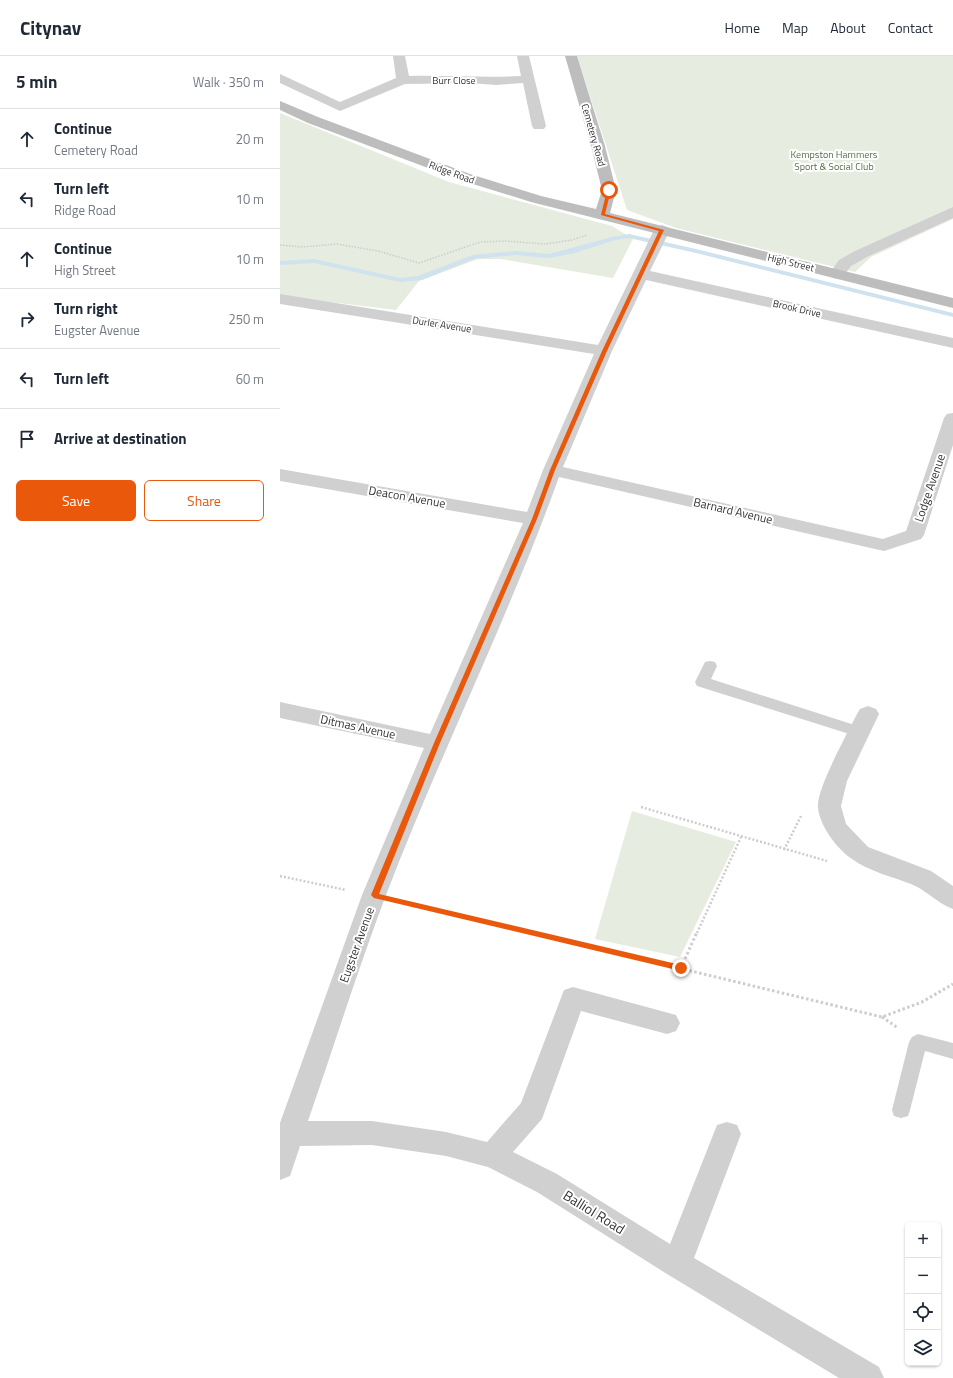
<!DOCTYPE html>
<meta charset="utf-8">
<style>
body{margin:0;font-family:"Titillium Web",sans-serif;background:#f6f6f7;color:#1f2937}
.controls{position:absolute;right:12px;bottom:12px;display:grid;overflow:hidden;border-radius:6px;box-shadow:0 1px 3px #0004}
.controls button{width:36px;height:36px;display:grid;place-items:center;padding:0;border:0;border-bottom:1px solid #e0e1e3;background:#fff;color:#1f2937;font:20px sans-serif}
.stop{position:absolute;width:12px;height:12px;margin:-9px;border:3px solid #ea580c;border-radius:50%;background:#fff}
.stop.end{background:#ea580c;border-color:#fff;box-shadow:0 1px 4px #0008}
.list{margin:0;padding:0;list-style:none}
h2{display:flex;justify-content:space-between;align-items:center;height:52px;margin:0;padding:0 16px;font-size:17px}
h2 small{font-size:13px;font-weight:400;color:#747a83}
.list li{display:grid;grid-template-columns:26px 1fr auto;gap:12px;align-items:center;box-sizing:border-box;height:60px;padding:0 16px;border-top:1px solid #e0e1e3}
.list b{display:block;font-size:15px;white-space:nowrap}
.list p{margin:0;font-size:13px;white-space:nowrap;color:#747a83}
.list em{font-size:13px;font-style:normal;color:#747a83}
.actions{display:flex;gap:8px;padding:12px 16px}
.actions a{flex:1;padding:9px 0;border:1px solid #ea580c;border-radius:6px;text-align:center;font-size:14px;color:#ea580c}
.actions .main{background:#ea580c;color:#fff}
.icon{flex:none;width:22px;height:22px;fill:none;stroke:currentColor;stroke-width:2;stroke-linecap:round;stroke-linejoin:round}
.map{position:relative;flex:none;width:673px;height:1322px;overflow:hidden}
header{display:flex;align-items:center;gap:24px;box-sizing:border-box;height:56px;padding:0 20px;background:#fff;border-bottom:1px solid #e0e1e3}
header strong{font-size:19px}
nav{display:flex;gap:22px;margin-inline-start:auto;font-size:14px}
main{display:flex}
aside{flex:1;background:#fff}
.map>svg:first-child{display:block}
</style>
<header>
<strong>Citynav</strong>
<nav><a>Home</a><a>Map</a><a>About</a><a>Contact</a></nav>
</header>
<main>
<aside>
<h2>5 min<small>Walk · 350 m</small></h2>
<ul class="list">
<li><svg class="icon" aria-label="ahead" viewBox="0 0 24 24"><path d="M12 20V5M6 11l6-6 6 6"/></svg><div><b>Continue</b><p>Cemetery Road</p></div><em>20 m</em></li>
<li><svg class="icon" aria-label="left" viewBox="0 0 24 24"><path d="M17 20v-9H6M10 6l-5 5 5 5"/></svg><div><b>Turn left</b><p>Ridge Road</p></div><em>10 m</em></li>
<li><svg class="icon" aria-label="ahead" viewBox="0 0 24 24"><path d="M12 20V5M6 11l6-6 6 6"/></svg><div><b>Continue</b><p>High Street</p></div><em>10 m</em></li>
<li><svg class="icon" aria-label="right" viewBox="0 0 24 24"><path d="M7 20v-9h11M14 6l5 5-5 5"/></svg><div><b>Turn right</b><p>Eugster Avenue</p></div><em>250 m</em></li>
<li><svg class="icon" aria-label="left" viewBox="0 0 24 24"><path d="M17 20v-9H6M10 6l-5 5 5 5"/></svg><div><b>Turn left</b></div><em>60 m</em></li>
<li><svg class="icon" aria-label="arrive" viewBox="0 0 24 24"><path d="M6 21V4h12l-3 4 3 4H6"/></svg><div><b>Arrive at destination</b></div></li>
</ul>
<div class="actions"><a class="main">Save</a><a>Share</a></div>
</aside>
<div class="map">
<svg width="673" height="1322" viewBox="0 0 673 1322">
<rect width="100%" height="100%" fill="#fff"/>
<g fill="#e6ecdf">
<polygon points="297,0 673,0 673,163 591,201 575,216 396,172 347,154"/>
<polygon points="0,57 169,126 332,170 353,183 333,222 221,203 198,203 139,225 116,254 0,240"/>
<polygon points="352,755 456,786 400,901 315,883"/>
</g>
<g fill="none" stroke-linecap="round" stroke-linejoin="round">
<polygon fill="#cfe2ee" fill-rule="evenodd" points="349,178 416,193 673,257 673,261 416,197 349,182 335,184 295,197 269,202 236,199 194,203 142,224 120,226 34,207 0,209 0,205 34,203 120,222 138,220 193,199 236,195 269,198 332,181"/>
<polyline stroke="#cdcdcd" stroke-width="1.5" stroke-dasharray="1.5 1.5" stroke-linecap="butt" points="0,189 22,191 57,188 98,195 139,207 200,186 226,185 265,188 292,184 307,179"/>
<g stroke="#cdcdcd" stroke-width="2.5" stroke-dasharray="2 2" stroke-linecap="butt">
<polyline points="361,751 547,805"/>
<polyline points="504,794 521,760"/>
<polyline points="0,820 66,834"/>
<polyline points="122,846 253,877"/>
<polyline points="417,877 461,781"/>
</g>
<g stroke="#cdcdcd" stroke-width="3" stroke-dasharray="2.5 2.5" stroke-linecap="butt">
<polyline points="249,876 602,961 642,946 673,928"/>
<polyline points="401,912 417,876"/>
<polyline points="602,961 618,972"/>
</g>
<g fill="#d0d0d0" fill-rule="evenodd">
<polygon points="430,605 435,606 437,610 431,623 584,672 587,676 584,680 579,681 417,630 415,626 425,606"/>
<polygon points="638,978 673,987 673,1003 645,995 630,1054 628,1060 621,1062 614,1060 612,1054 629,986 632,981"/>
</g>
<g fill="#d0d0d0" fill-rule="evenodd">
<path d="M113,0H125L129,20C166,19 204,22 241,20L237,0H249L266,70L264,73H254L252,70L243,27L216,29L189,27L125,28L60,55L0,27V18L60,46L116,22Z"/>
<polygon points="673,151 673,162 587,201 571,210 563,221 557,223 551,221 549,218 559,204 575,195"/>
<path d="M382,169L387,171L390,174L370,215L673,282V292L366,224L332,295L283,411L603,483L626,475L664,362L667,358L673,357V389L644,479L641,483L604,495L279,421C228,563 160,698 106,839C78,913 54,990 28,1065H92L166,1076L207,1086L241,1047L284,934L293,931L396,959L400,967L396,975L387,978L301,955L262,1063L233,1096L277,1118L390,1188L437,1069L447,1066L457,1069L461,1078L414,1202L599,1311L604,1322H559L387,1218L257,1136L208,1111L166,1100L92,1089L20,1090L10,1120L0,1124V1067L82,839L144,692L0,662V646L150,678L243,467L0,425V413L247,456L263,414L314,298L0,248V238L318,289L374,174L377,171Z"/>
<path d="M588,650L596,653L599,658L567,725L561,750L566,768L588,791L651,815L673,830V853C657,847 646,834 631,828C613,821 588,815 572,803C557,793 539,769 538,751C536,734 568,676 577,658L580,653Z"/>
</g>
<polygon fill="#bdbdbd" fill-rule="evenodd" points="285,0 297,0 325,90 336,134 330,157 673,242 673,252 251,146 180,124 28,67 0,54 0,45 38,61 190,118 261,140 316,153 322,134 311,90"/>
</g>
<polygon fill="#ea580c" points="329,133 331,134 325,158 384,174 327,295 275,414 257,463 160,687 99,838 401,909 405,912 401,915 94,842 91,839 154,687 252,463 270,414 322,295 379,175 321,159 327,134"/>
<g text-anchor="middle" stroke-width="4" stroke-linejoin="round" paint-order="stroke">
<g font-size="10" fill="#333" stroke="#fff">
<text x="174" y="28">Burr Close</text>
<text transform="translate(314 79) rotate(74)" y="4">Cemetery Road</text>
<text transform="translate(172 116) rotate(20)" y="4">Ridge Road</text>
<text transform="translate(511 206) rotate(14)" y="4">High Street</text>
<text transform="translate(517 252) rotate(13)" y="4">Brook Drive</text>
<text transform="translate(162 268) rotate(9)" y="4">Durler Avenue</text>
</g>
<g font-size="10" fill="#56703f" stroke="#fff">
<text x="554" y="102">Kempston Hammers<tspan x="554" dy="12">Sport &amp; Social Club</tspan></text>
</g>
<g font-size="12" fill="#333" stroke="#fff">
<text transform="translate(650 432) rotate(-71)" y="4">Lodge Avenue</text>
<text transform="translate(127 441) rotate(10)" y="4">Deacon Avenue</text>
<text transform="translate(453 455) rotate(13)" y="4">Barnard Avenue</text>
<text transform="translate(78 671) rotate(12)" y="4">Ditmas Avenue</text>
<text transform="translate(77 889) rotate(-70)" y="4">Eugster Avenue</text>
</g>
<g font-size="14" fill="#333" stroke="#fff">
<text transform="translate(314 1156) rotate(32)" y="5">Balliol Road</text>
</g>
</g>
</svg>
<div class="controls">
<button>+</button>
<button>−</button>
<button><svg class="icon" aria-label="locate" viewBox="0 0 24 24"><circle cx="12" cy="12" r="6"/><path d="M12 2v4M12 18v4M2 12h4M18 12h4"/></svg></button>
<button><svg class="icon" aria-label="layers" viewBox="0 0 24 24"><path d="M12 4l9 5-9 5-9-5zM3 14l9 5 9-5"/></svg></button>
</div>
<div class="stop" style="left:329px;top:134px"></div>
<div class="stop end" style="left:401px;top:912px"></div>
</div>
</main>
